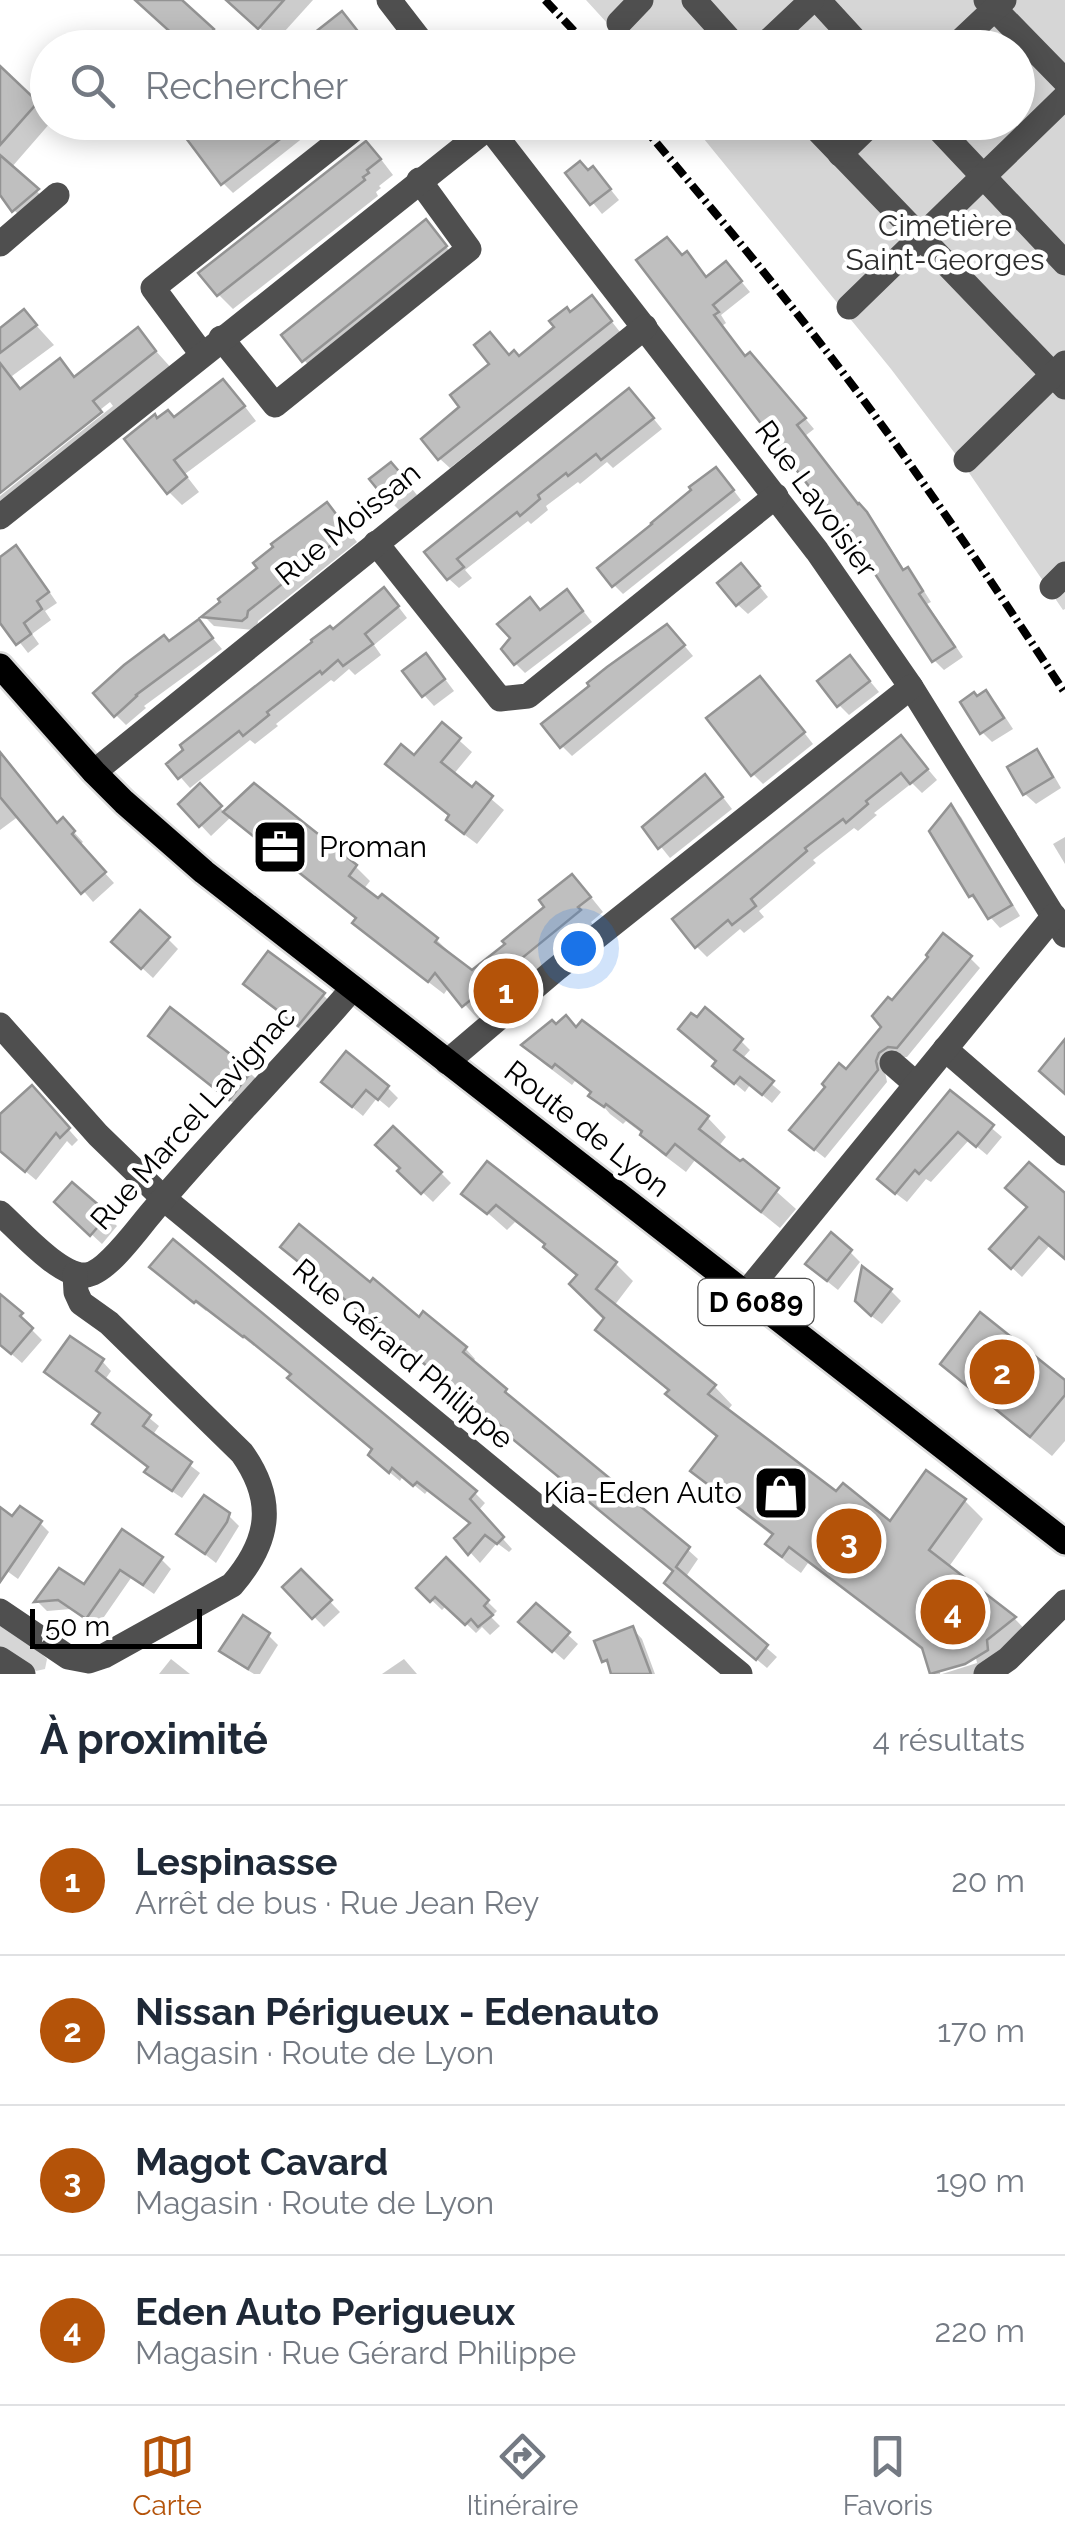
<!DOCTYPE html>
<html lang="fr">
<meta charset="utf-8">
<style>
body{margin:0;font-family:Raleway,sans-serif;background:#f2f2f3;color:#1f2937}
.scale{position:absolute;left:30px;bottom:25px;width:172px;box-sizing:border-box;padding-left:10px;border:5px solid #000;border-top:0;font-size:28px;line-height:35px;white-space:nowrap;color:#000;-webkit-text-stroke:8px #fff;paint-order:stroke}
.you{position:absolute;left:578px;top:948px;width:35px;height:35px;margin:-25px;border:8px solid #fff;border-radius:50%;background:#1a73e8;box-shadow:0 0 0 15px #1a73e833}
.badge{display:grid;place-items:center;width:65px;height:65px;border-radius:50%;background:#b45309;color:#fff;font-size:32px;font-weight:700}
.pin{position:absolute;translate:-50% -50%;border:5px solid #fff;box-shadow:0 2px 10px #0006}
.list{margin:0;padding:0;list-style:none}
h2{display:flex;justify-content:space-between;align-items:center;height:130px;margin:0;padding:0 40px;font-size:42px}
h2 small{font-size:32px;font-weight:400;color:#747a83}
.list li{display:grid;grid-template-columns:65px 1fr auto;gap:30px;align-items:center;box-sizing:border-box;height:150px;padding:0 40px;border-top:2px solid #e0e1e3}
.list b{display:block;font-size:38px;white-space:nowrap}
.list p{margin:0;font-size:32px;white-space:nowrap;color:#747a83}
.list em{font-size:32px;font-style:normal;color:#747a83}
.icon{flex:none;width:55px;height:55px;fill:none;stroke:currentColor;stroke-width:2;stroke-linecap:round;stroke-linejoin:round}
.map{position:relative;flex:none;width:1065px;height:1674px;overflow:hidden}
.search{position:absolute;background:#fff;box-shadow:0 5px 25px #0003;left:30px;right:30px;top:30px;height:110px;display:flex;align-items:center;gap:25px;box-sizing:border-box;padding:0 35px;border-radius:55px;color:#747a83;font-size:38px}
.sheet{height:730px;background:#fff}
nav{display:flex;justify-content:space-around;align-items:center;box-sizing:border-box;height:140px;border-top:2px solid #e0e1e3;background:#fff;font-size:28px;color:#747a83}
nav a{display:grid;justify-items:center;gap:5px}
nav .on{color:#b45309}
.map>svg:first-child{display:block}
</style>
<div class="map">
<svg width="1065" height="1674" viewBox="0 0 1065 1674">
<rect width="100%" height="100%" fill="#fff"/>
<g fill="#d6d6d6">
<polygon points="586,0 1065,0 1065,609 1063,610 963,464 891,369 691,123 1018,122 1018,48 629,47"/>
<polygon points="0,1622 38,1650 47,1659 45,1669 36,1671 0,1647"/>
</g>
<g fill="#0003">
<polygon points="136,0 178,0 228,46 190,48"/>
<polygon points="240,0 313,0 275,42 251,20"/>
<polygon points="0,70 39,106 48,116 48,122 51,122 11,168 54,207 31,227 14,210 0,191"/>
<polygon points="182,122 323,122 233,193 223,183"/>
<polygon points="380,158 393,175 379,186 381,188 376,192 378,196 233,309 218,294"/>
<polygon points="569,173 589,173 603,180 619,200 602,214"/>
<polygon points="426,222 457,260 316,373 304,360"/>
<polygon points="687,254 708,279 735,274 750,292 721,315 726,323 722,326 746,359 760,365 814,429 805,436 859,507 876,525 905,571 907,570 917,580 931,602 927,604 963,657 944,670 934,660 832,510 639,261 682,258"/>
<polygon points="601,308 620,332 450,468 440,459 424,439 463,407 492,364 510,358 519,358 570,315"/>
<polygon points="24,312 54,345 12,376 23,391 59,361 77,378 137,330 173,370 0,525 0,496 113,406 110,402 0,489 0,331"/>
<polygon points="236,395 256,421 185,474 199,492 182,505 169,492 158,421 175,420"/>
<polygon points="639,401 662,429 613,468 607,462 580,484 578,482 546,506 548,510 531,524 528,521 465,570 472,578 459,588 449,579 428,552"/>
<polygon points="401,475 417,495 399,510 389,500"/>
<polygon points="725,479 741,500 623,594 614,585"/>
<polygon points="336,516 357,542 258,621 257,628 253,630 214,626 205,617"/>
<polygon points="16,549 26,558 57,603 45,611 51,620 32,634 39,644 28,653 0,617 0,560"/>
<polygon points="751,576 768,597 748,614 737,604"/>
<polygon points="394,601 407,618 374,645 381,655 355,675 349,669 334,682 331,680 276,724 278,726 255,744 250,740 190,788 169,764 333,632"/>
<polygon points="577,603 592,622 525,673 515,663 513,638 541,612"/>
<polygon points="199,622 222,649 144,706 146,708 126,725 116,715 169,644"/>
<polygon points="677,637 693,656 572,756 562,746"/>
<polygon points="436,667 454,691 434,706 424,695"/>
<polygon points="859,668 879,692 849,715 839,705"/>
<polygon points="770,689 813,744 763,784 753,774"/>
<polygon points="986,693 996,703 1013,729 992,742 982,732 977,699"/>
<polygon points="442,725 472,752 453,775 472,791 476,786 504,810 477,844 461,832 415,758"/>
<polygon points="911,749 937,780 922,793 912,783 874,813 877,815 858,831 854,828 813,860 816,863 759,911 764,917 744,933 740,929 707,957 697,947 675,919"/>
<polygon points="1036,752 1046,762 1061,788 1036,804 1025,794 1010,768"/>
<polygon points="0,754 58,825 72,830 83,842 79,845 114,883 93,902 19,816 0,830"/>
<polygon points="200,787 226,814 356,867 370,881 363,890 379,902 382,898 437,940 451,954 449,956 472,974 586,891 603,912 591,922 593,925 478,1019 449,987 444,994 370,937 356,923 358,920 231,817 211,836 181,804"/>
<polygon points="715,787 732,809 670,858 645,827"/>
<polygon points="952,808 961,817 1020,916 1000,928 971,896"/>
<polygon points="1065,837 1065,864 1053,844"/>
<polygon points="168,939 178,949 153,978 114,942"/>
<polygon points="970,958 980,968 907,1057 899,1057 885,1072 887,1082 825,1158 802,1140 884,1027 892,1003"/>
<polygon points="247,984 323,995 339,1010 314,1040 262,1000"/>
<polygon points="583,1024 708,1118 726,1137 718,1147 740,1165 743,1162 796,1209 780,1228 695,1160 686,1172 661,1153 643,1134 626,1121 623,1124 610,1114 593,1094 575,1081 572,1085 543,1063 525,1045 576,1030"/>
<polygon points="151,1035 250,1073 266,1088 246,1113 167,1051"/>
<polygon points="741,1041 750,1050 742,1059 781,1092 772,1103 750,1085 745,1092 725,1075 718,1061"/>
<polygon points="388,1088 398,1098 389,1108 377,1098 363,1116 334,1092"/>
<polygon points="950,1093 1002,1137 987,1155 969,1140 931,1182 926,1179 907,1202 890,1189"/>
<polygon points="41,1098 78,1140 72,1146 67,1141 36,1180 0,1150 0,1116"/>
<polygon points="487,1164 615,1263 633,1281 614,1306 715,1387 732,1405 727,1411 837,1494 890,1524 927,1474 965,1501 983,1519 948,1568 1015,1619 1032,1637 995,1674 942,1674 977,1663 976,1658 940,1669 940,1674 932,1674 926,1653 808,1563 801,1573 786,1562 768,1544 774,1537 712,1489 694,1471 719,1438 687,1411 670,1392 616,1348 598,1330 607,1318 578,1277 547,1246 515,1222 507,1230 465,1193"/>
<polygon points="403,1169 441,1173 451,1183 433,1202 400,1171"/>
<polygon points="1065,1196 1065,1258 1050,1245 1022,1277 992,1249"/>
<polygon points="57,1202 107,1216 117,1226 102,1244"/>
<polygon points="850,1252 860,1262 838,1290 818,1274"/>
<polygon points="163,1277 475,1493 485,1503 478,1511 512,1549 509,1552 497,1543 480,1563 457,1538 473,1524 428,1490 425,1494 403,1476 400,1481 381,1465 375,1450 293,1375 256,1344 254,1346 207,1309 206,1311"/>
<polygon points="891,1291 901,1301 882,1324 870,1315"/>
<polygon points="0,1297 31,1325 29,1327 42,1340 22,1363 0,1344"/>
<polygon points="424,1315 466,1349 475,1359 472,1363 505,1391 515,1401 514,1403 635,1502 698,1559 685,1578 777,1657 767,1668 677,1593 675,1572 419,1320"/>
<polygon points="102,1361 111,1371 104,1381 159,1426 152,1436 200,1473 182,1498 157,1481 150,1468 102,1414 57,1381"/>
<polygon points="943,1364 1065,1384 1065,1441 1052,1456 964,1385"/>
<polygon points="0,1510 13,1519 40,1523 49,1532 18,1579 0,1566"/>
<polygon points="228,1515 239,1526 216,1563 179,1534"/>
<polygon points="123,1533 161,1559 171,1569 154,1594 131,1578 97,1627 71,1609 47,1611 38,1602 60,1571 85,1588"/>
<polygon points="446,1561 497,1611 491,1617 500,1626 490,1635 482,1627 476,1633 447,1605 442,1610 419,1588"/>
<polygon points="301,1572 340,1612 324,1627 285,1587"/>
<polygon points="536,1606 578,1644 564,1660 532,1632"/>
<polygon points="633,1629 642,1639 655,1674 614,1674 612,1668 604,1660"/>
<polygon points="268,1635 278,1645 260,1674 254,1674 233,1661 223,1651"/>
<polygon points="171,1659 190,1674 159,1674"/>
<polygon points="404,1659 417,1674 382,1674"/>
</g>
<g fill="#bfbfbf" stroke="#939393" stroke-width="2.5">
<polygon points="135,0 182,0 214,29 197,48 188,48"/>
<polygon points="226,0 284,0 258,29"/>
<polygon points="342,11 371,48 295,48"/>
<polygon points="0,66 38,102 0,145"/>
<polygon points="174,122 302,122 221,185"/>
<polygon points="366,141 381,159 367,170 369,173 363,177 365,180 217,296 198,273"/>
<polygon points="0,155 39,189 12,212 0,195"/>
<polygon points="580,161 588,170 593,166 611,189 590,205 565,173"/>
<polygon points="426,219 447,246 302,362 281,335"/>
<polygon points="667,237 682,255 687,251 706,277 726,261 742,281 713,305 719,312 714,315 745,356 750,352 806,418 797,425 858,504 859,503 867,512 903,570 908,567 923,591 919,594 955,647 932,662 868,563 867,564 823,500 821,502 636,260"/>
<polygon points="592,295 612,321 438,460 421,439 459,407 450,395 489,364 474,345 490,332 509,355 514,350 519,356 554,327 549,321 567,307 570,312"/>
<polygon points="24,309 37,325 0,353 0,328"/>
<polygon points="138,327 156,351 93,401 102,412 0,493 0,363 20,389 60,358 74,377"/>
<polygon points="223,379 245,406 174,460 187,477 167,494 124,439 155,414 157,418 168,410 174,417"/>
<polygon points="629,388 654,418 601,460 596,454 568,476 566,473 538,495 540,499 520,516 517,512 457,559 464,567 447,580 424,552"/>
<polygon points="391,462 409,483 387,501 369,479"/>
<polygon points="716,467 734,490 612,587 597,568 652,524 651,523 691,490 689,487"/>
<polygon points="327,502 349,531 248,611 247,617 242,621 201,617 220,602 218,599 257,568 253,563 273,547 271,544"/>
<polygon points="16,545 49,592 37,601 42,609 24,623 31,634 16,645 0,623 0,557"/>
<polygon points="741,563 760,586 736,606 717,583"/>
<polygon points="384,587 399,606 365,634 373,644 343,666 338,660 322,674 320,671 267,712 269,715 243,736 239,731 178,779 166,764 183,750 180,745 312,642 311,640 330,626 333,629"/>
<polygon points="567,589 583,611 514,665 501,649 510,638 497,624 530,597 540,610"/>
<polygon points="199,619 213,638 136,695 137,696 114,717 93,693 124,665 164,635 169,641"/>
<polygon points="667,624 685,645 560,748 541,724 589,686 587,683 607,667"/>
<polygon points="426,653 445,679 422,697 402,671"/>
<polygon points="850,655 870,681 837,707 817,681"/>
<polygon points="760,676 805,732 751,776 706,718"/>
<polygon points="986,690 1004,718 980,734 960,702 974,692 977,696"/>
<polygon points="442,722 461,738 441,762 472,787 476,782 493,796 464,834 446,820 449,815 385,764 401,744 414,755"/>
<polygon points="901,735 928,769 910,784 901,773 866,801 868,804 846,823 843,819 805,848 807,851 751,899 756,906 732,925 728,920 695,948 672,919"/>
<polygon points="1037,749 1053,777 1023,795 1007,767"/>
<polygon points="0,752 57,823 63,817 75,831 72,834 106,872 81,894 0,797"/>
<polygon points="705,774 723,797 658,849 642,827"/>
<polygon points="200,783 222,806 199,827 178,804"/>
<polygon points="254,783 357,865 349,876 378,898 382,894 438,938 435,942 472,970 505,944 502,941 544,907 539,900 572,874 591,897 578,907 581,910 462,1007 435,973 428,982 352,923 356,918 223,812"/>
<polygon points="951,804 1012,905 988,919 973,895 969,897 929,831"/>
<polygon points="140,910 170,937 141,969 111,942"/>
<polygon points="943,933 972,956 897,1048 888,1047 879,1053 876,1061 878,1070 814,1150 789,1130 825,1087 822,1084 839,1063 846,1069 881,1027 872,1016 888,997 892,1000 928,957 926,955"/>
<polygon points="268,951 325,993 298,1026 243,984"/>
<polygon points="170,1007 252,1071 229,1100 148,1036"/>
<polygon points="705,1007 743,1039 734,1050 774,1081 762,1095 740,1077 734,1084 712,1066 716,1061 678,1029 691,1013 697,1017"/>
<polygon points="566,1015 576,1027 582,1020 709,1116 699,1129 740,1161 743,1159 779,1188 761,1212 675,1144 666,1155 640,1135 642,1131 606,1104 604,1107 588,1096 591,1092 555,1064 552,1068 521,1045 552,1020 556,1024"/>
<polygon points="1065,1039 1065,1094 1039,1071"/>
<polygon points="346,1051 389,1086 378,1100 366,1090 352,1107 321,1082"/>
<polygon points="32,1085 70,1128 60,1138 56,1133 25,1172 0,1151 0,1114"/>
<polygon points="950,1090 994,1125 976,1147 958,1132 919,1174 915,1170 895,1194 877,1179"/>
<polygon points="393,1126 442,1172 421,1194 397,1171 400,1168 375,1145"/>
<polygon points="487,1161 617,1262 596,1289 716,1385 708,1394 836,1491 843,1483 890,1521 926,1470 966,1499 929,1550 1016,1617 987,1640 988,1650 965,1664 930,1674 922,1648 789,1547 782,1557 765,1544 773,1534 690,1471 717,1436 665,1394 669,1390 595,1330 604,1318 569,1284 577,1275 543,1247 545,1244 496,1205 487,1214 461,1194"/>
<polygon points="1029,1162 1065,1193 1065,1259 1039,1237 1011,1269 989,1249 1027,1207 1005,1188"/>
<polygon points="72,1182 109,1214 90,1236 54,1202"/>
<polygon points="299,1224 370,1282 373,1278 419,1317 423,1311 467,1347 463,1352 507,1389 505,1392 636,1500 634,1501 690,1547 676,1567 768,1645 756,1660 664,1583 673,1571 510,1437 512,1435 280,1247"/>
<polygon points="831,1232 852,1250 827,1281 805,1264"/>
<polygon points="173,1239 477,1491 470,1499 504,1537 497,1544 485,1535 468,1555 454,1538 470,1523 417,1482 413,1486 392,1468 389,1473 368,1455 372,1449 287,1378 291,1374 244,1336 243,1337 196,1301 194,1303 149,1267"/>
<polygon points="862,1266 892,1289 871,1316 855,1301"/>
<polygon points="0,1294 23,1313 20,1316 33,1328 11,1354 0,1345"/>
<polygon points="980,1312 1065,1380 1065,1395 1030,1437 940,1364"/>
<polygon points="70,1336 104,1359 96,1371 151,1415 143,1426 192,1462 172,1491 144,1472 148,1467 92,1424 100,1413 44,1372"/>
<polygon points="204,1495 230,1513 227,1522 205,1554 176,1534"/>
<polygon points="20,1506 42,1521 0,1582 0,1507 12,1516"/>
<polygon points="122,1529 163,1557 143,1585 120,1570 86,1619 58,1600 34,1602 59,1568 84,1584"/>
<polygon points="446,1557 489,1600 484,1606 493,1615 478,1627 471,1619 465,1625 435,1597 430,1602 416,1588"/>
<polygon points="301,1569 332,1600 312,1619 282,1587"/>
<polygon points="536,1603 570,1632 552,1652 518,1622"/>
<polygon points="243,1615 270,1633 248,1669 219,1651"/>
<polygon points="633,1626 651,1674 611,1674 607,1660 602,1662 594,1641"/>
</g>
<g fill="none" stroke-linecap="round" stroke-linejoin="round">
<g stroke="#dbdbdb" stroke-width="30">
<polyline id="major" points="0,666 94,772 124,802 204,872 1065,1542"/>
</g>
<g stroke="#4f4f4f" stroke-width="25">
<polyline points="389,0 426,48"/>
<polyline points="694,0 737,48"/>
<polyline points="818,0 862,48"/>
<polyline points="986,0 1065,81"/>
<polyline points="619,23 641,0"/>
<polyline points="761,48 812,0"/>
<polyline points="953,48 1004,0"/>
<polyline points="485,122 817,551 911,687 1065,935"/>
<polyline points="810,122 1065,387"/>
<polyline points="932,122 1065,263"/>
<polyline points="840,154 873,122"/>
<polyline points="0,244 57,195"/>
<polyline points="849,307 1065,97"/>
<polyline points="221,338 275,405 469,249 419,180"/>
<polyline points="202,354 153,288 363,122"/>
<polyline points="966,460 1065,363"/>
<polyline points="0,517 489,127"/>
<polyline points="376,543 500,699 528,696 776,496"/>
<polyline points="1052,587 1065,574"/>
<polyline points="94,772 645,327"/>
<polyline points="0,1025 98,1135 163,1198 740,1674"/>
<polyline points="945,1049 1065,1153"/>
<polyline points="447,1062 555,970 911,687"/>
<polyline points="892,1063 916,1084"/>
<path d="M0,1213C19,1230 60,1277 86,1275C107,1273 138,1228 152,1212C216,1135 288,1064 353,988"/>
<polyline points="745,1294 1054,916"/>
<path d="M0,1611L68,1657L89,1661L104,1656L232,1585C270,1541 276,1501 242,1453L109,1323L81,1303L76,1292L75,1274"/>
<polyline points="0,1659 23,1674"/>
<polyline points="986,1674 1008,1659 1065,1602"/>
</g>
<use href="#major" stroke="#000" stroke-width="25"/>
<g stroke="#000" stroke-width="8" stroke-dasharray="15 5 2.5 5" stroke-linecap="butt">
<polyline points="545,0 590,48"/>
<path d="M639,122C713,210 787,298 856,390C929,488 997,590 1065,693"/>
</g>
</g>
<defs>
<g id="office-square" transform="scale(2.875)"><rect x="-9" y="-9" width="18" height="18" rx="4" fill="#000" stroke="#fff"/><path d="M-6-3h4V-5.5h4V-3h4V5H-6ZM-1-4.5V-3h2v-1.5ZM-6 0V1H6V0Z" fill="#fff"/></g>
<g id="shop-square" transform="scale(2.875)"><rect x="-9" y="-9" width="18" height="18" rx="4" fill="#000" stroke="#fff"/><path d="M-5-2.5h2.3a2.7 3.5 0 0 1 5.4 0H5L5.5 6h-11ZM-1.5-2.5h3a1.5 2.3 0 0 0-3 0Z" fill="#fff"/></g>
</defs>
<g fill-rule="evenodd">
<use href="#office-square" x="280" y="847"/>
<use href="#shop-square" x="781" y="1493"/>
</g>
<g text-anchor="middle" stroke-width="9" stroke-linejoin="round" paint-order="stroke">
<rect fill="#fff" stroke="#4c4c4c" stroke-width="2.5" x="698.5" y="1279" width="115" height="46" rx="8"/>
<g font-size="28" font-weight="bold" fill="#000">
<text x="756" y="1312">D 6089</text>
</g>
<g font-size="30" fill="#2d2d2d" stroke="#fff">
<text x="945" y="236">Cimetière<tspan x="945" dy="34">Saint-Georges</tspan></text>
</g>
<g font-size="30" fill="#000" stroke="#fff">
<text transform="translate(816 499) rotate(54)" y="10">Rue Lavoisier</text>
<text transform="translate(348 524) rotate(-39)" y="10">Rue Moissan</text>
<text transform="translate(193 1118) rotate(-48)" y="10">Rue Marcel Lavignac</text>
<text transform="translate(587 1129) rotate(38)" y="10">Route de Lyon</text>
<text transform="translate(403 1354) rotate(40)" y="10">Rue Gérard Philippe</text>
</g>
<g font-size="30" fill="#000" stroke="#fff" text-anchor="start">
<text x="319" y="857">Proman</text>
<text x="742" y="1503" text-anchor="end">Kia-Eden Auto</text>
</g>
</g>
</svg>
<div class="scale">50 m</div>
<div class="you"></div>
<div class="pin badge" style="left:506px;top:991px">1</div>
<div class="pin badge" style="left:1002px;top:1372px">2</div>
<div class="pin badge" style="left:849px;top:1541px">3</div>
<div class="pin badge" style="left:953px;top:1612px">4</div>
<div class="search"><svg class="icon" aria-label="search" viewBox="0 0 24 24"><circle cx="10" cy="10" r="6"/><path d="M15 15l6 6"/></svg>Rechercher</div>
</div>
<section class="sheet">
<h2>À proximité<small>4 résultats</small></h2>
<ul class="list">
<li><span class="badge">1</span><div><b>Lespinasse</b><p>Arrêt de bus · Rue Jean Rey</p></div><em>20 m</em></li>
<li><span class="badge">2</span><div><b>Nissan Périgueux - Edenauto</b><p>Magasin · Route de Lyon</p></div><em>170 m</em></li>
<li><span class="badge">3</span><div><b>Magot Cavard</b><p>Magasin · Route de Lyon</p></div><em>190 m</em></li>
<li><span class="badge">4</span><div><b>Eden Auto Perigueux</b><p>Magasin · Rue Gérard Philippe</p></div><em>220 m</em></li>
</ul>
</section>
<nav>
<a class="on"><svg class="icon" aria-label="map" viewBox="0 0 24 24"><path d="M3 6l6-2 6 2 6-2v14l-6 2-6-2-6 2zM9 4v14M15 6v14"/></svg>Carte</a>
<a><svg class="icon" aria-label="directions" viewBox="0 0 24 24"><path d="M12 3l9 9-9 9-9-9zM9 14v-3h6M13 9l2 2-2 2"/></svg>Itinéraire</a>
<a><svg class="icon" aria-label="saved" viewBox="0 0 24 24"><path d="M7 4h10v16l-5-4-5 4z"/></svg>Favoris</a>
</nav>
